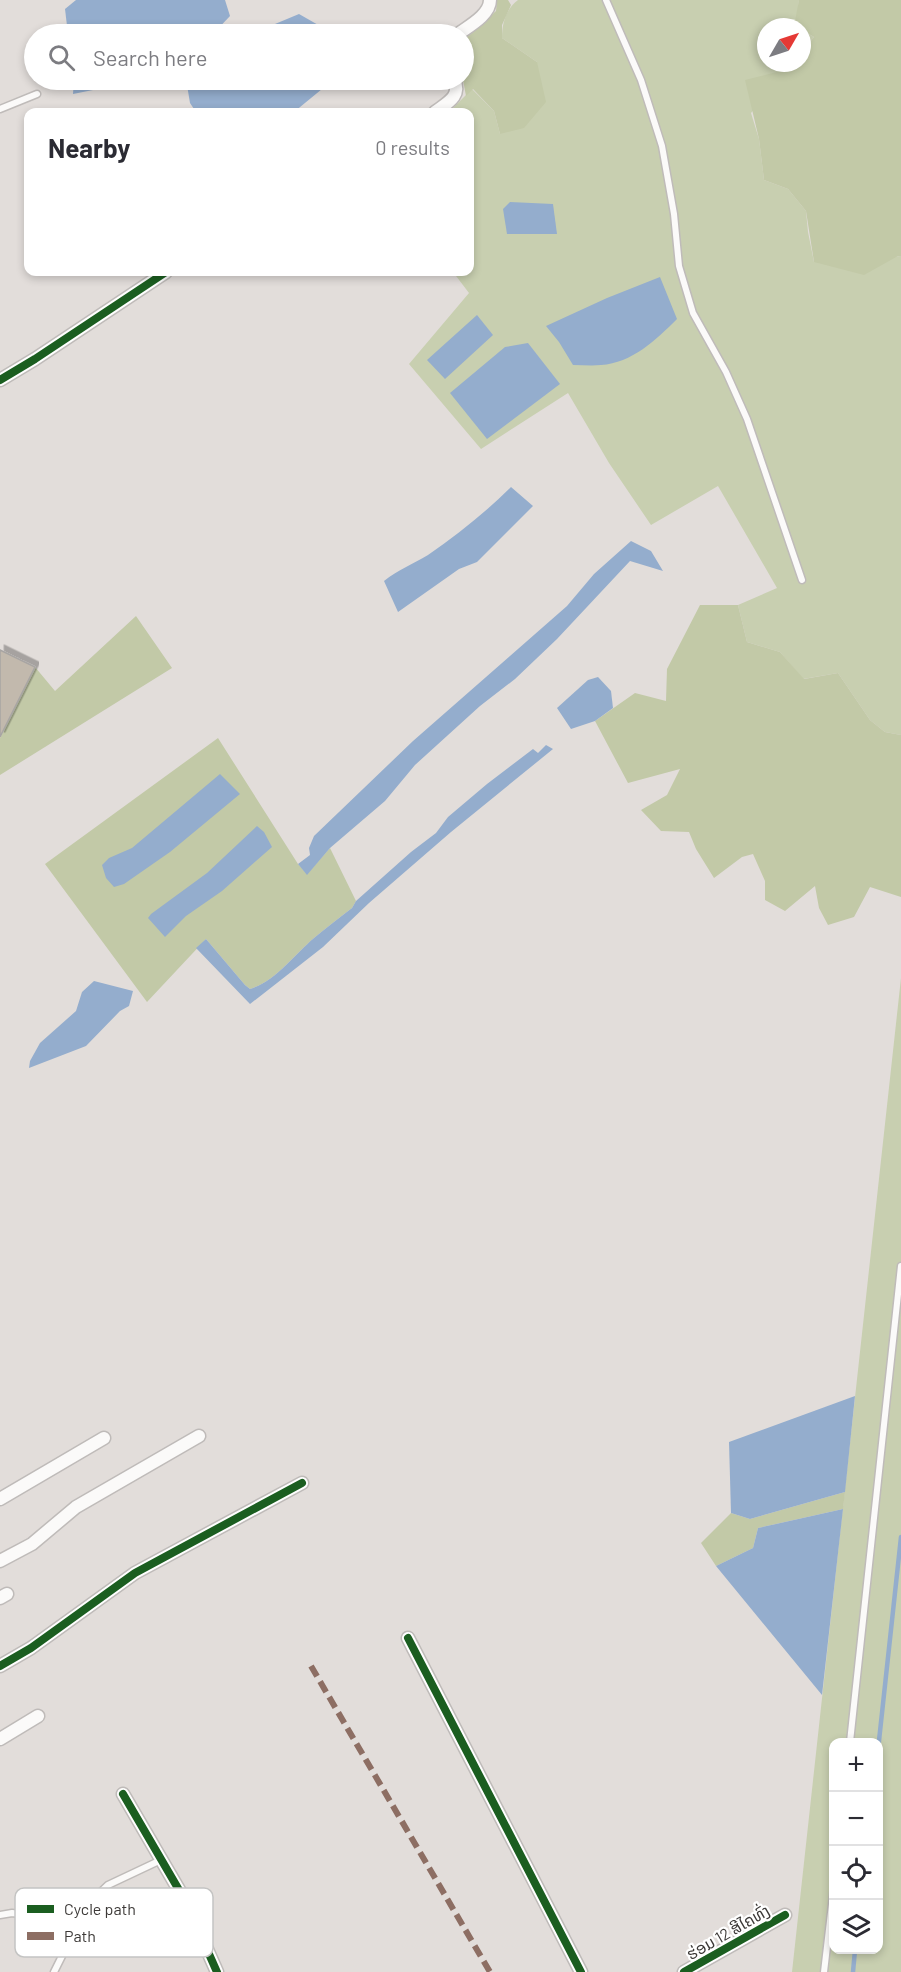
<!DOCTYPE html>
<meta charset="utf-8">
<style>
body{margin:0;font-family:Barlow,"Noto Sans Lao",sans-serif;background:#f7f7f7;color:#2b2b33}
.controls{position:absolute;right:18px;bottom:18px;display:grid;overflow:hidden;border-radius:12px;box-shadow:0 3px 9px #0003}
.controls button{width:54px;height:54px;display:grid;place-items:center;padding:0;border:0;border-bottom:2px solid #e1e1e2;background:#fff;color:#2b2b33;font:30px sans-serif}
.compass{position:absolute;left:757px;top:18px;width:54px;height:54px;border-radius:50%;background:#fff;box-shadow:0 3px 9px #0003;rotate:51deg}
.list{margin:0;padding:0;list-style:none}
h2{display:flex;justify-content:space-between;align-items:center;height:78px;margin:0;padding:0 24px;font-size:26px}
h2 small{font-size:20px;font-weight:400;color:#7c7c81}
.icon{flex:none;width:33px;height:33px;fill:none;stroke:currentColor;stroke-width:2;stroke-linecap:round;stroke-linejoin:round}
.map{position:relative;flex:none;width:901px;height:1972px;overflow:hidden}
.search{position:absolute;background:#fff;box-shadow:0 3px 9px #0003;left:24px;top:24px;width:450px;height:66px;display:flex;align-items:center;gap:15px;box-sizing:border-box;padding:0 21px;border-radius:33px;color:#7c7c81;font-size:22px}
.panel{position:absolute;background:#fff;box-shadow:0 3px 9px #0003;left:24px;top:108px;width:450px;height:168px;border-radius:12px}
.map>svg:first-child{display:block}
</style>
<div class="map">
<svg width="901" height="1972" viewBox="0 0 901 1972">
<defs>
<filter id="shadow"><feDropShadow dx="4.5" dy="-4.5" stdDeviation="0" flood-color="#0004"/></filter>
</defs>
<rect width="100%" height="100%" fill="#e2ddda"/>
<g fill="#c8cfb0" fill-rule="evenodd">
<path d="M518,0H799L796,27H766V63H795L751,113L759,139L764,180L788,189L806,211L808,232L814,262L901,256V735L885,732L870,720L838,673L803,679L780,652L747,642L738,605L777,588L718,486L651,525L609,463L568,393L481,449L409,364L469,293L453,272H470V112H449L472,89L494,111L500,134L537,62L502,38C502,23 506,9 518,0Z"/>
<polygon points="802,30 814,37 802,52"/>
<path d="M901,978V1972H792ZM834,1742H878V1950H834Z"/>
</g>
<g fill="#c2c9a7">
<polygon points="497,0 508,0 511,5 502,25 502,38 537,62 546,102 524,128 500,134 494,111 473,89 466,96 463,80 464,40 496,11"/>
<polygon points="799,0 901,0 901,256 898,256 864,275 814,262 806,211 788,189 764,180 759,139 745,80 793,68 795,63 802,63 802,52 814,37 802,30 802,27 794,26"/>
<polygon points="700,605 738,605 747,642 780,652 804,679 838,673 870,720 885,732 901,735 901,897 870,887 854,917 828,925 819,908 815,886 785,911 765,900 765,881 753,854 742,857 714,878 696,849 689,832 661,831 641,810 667,795 680,769 628,783 595,721 635,693 666,701 667,669"/>
<polygon points="136,616 172,668 0,775 0,738 35,667 55,691"/>
<path d="M218,738L298,864L307,874L330,848L356,901L352,908C339,918 326,928 314,938C294,955 276,981 250,989L245,985L206,939L147,1002L45,864Z"/>
<polygon points="845,1492 843,1509 758,1528 753,1548 716,1566 701,1543 731,1513 750,1519"/>
</g>
<g fill="#94adcd">
<polygon points="76,0 225,0 230,16 213,34 68,34 65,9"/>
<polygon points="299,14 334,34 251,34"/>
<polygon points="74,80 136,80 118,85 73,94"/>
<polygon points="191,80 345,80 322,89 294,112 196,112 190,103 187,85"/>
<polygon points="510,202 553,204 557,234 507,234 503,209"/>
<path d="M660,277L677,319C656,340 632,363 601,365C592,366 582,365 573,365L559,342L546,326L607,298Z"/>
<polygon points="477,315 493,335 445,379 427,360"/>
<polygon points="528,343 560,384 487,439 450,393 505,347"/>
<path d="M511,487L533,506L477,562L459,569L398,612L384,581C398,570 413,564 428,555C458,534 485,513 511,487Z"/>
<polygon points="631,541 651,551 663,571 630,561 557,639 515,679 480,706 415,765 385,801 330,848 307,875 298,864 310,855 309,848 314,836 413,741 567,606 594,574"/>
<polygon points="598,677 611,691 613,708 595,721 571,729 557,708 588,680"/>
<path d="M546,745L553,749L451,832L369,903L323,947L250,1004L196,948L206,939L245,985L250,989C276,981 294,955 314,938C326,928 339,918 352,908L356,901L411,852L436,833L448,817L487,784L533,749L538,753Z"/>
<polygon points="220,774 240,794 170,852 124,884 114,887 106,878 102,865 109,858 132,848"/>
<polygon points="257,826 264,832 272,847 222,891 186,916 165,937 148,918 151,914 207,873"/>
<polygon points="94,981 133,991 129,1006 120,1011 86,1046 29,1068 30,1061 40,1043 76,1011 82,992"/>
<polygon points="855,1396 845,1492 750,1519 731,1513 729,1442"/>
<polygon points="843,1509 822,1695 716,1566 753,1548 758,1528"/>
</g>
<g fill="none" stroke-linecap="round" stroke-linejoin="round">
<g stroke="#94adcd" stroke-width="4.5">
<polyline points="878,1750 901,1537"/>
<polyline points="853,1972 855,1950"/>
</g>
</g>
<polygon fill="#c2b9ad" stroke="#a8a5a3" stroke-width="1.5" filter="url(#shadow)" points="0,650 35,667 0,737"/>
<g fill="none" stroke-linecap="round" stroke-linejoin="round">
<g stroke="#bfbbb9" stroke-width="9">
<g id="lane">
<polyline points="606,0 641,80 662,146 674,214 679,266 693,313 726,372 747,419 802,580"/>
<polyline points="0,109 37,94"/>
<polyline points="850,1742 901,1266"/>
<polyline points="0,1915 12,1913 77,1922"/>
<polyline points="54,1972 88,1904 108,1885 161,1860"/>
<polyline points="824,1972 834,1887"/>
</g>
</g>
<g stroke="#bfbbb9" stroke-width="15">
<g id="street">
<path d="M458,34C469,26 490,15 490,0"/>
<path d="M435,112C447,103 462,96 454,80"/>
<polyline points="0,380 35,359 166,272"/>
<polyline points="0,1499 104,1438"/>
<polyline points="0,1561 32,1544 76,1507 199,1436"/>
<polyline points="0,1598 7,1594"/>
<polyline points="408,1638 581,1972"/>
<polyline points="0,1666 31,1648 135,1573 302,1483"/>
<polyline points="0,1739 38,1716"/>
<polyline points="123,1794 186,1902 217,1972"/>
<polyline points="684,1972 785,1915"/>
</g>
</g>
<use href="#lane" stroke="#fbfaf9" stroke-width="6"/>
<use href="#street" stroke="#fbfaf9" stroke-width="12"/>
<polyline stroke="#8d6e63" stroke-width="6" stroke-dasharray="12 6" stroke-linecap="butt" points="311,1666 490,1972"/>
<g stroke="#fff" stroke-width="11">
<g id="cycleway">
<polyline points="0,380 35,359 166,272"/>
<polyline points="408,1638 581,1972"/>
<polyline points="0,1666 31,1648 135,1573 302,1483"/>
<polyline points="123,1794 186,1902 217,1972"/>
<polyline points="684,1972 785,1915"/>
</g>
</g>
<use href="#cycleway" stroke="#1b5e20" stroke-width="8"/>
</g>
<g text-anchor="middle" stroke-width="4.5" stroke-linejoin="round" paint-order="stroke">
<g font-size="16" fill="#3c3937" stroke="#fff">
<text transform="translate(728 1932) rotate(-30)" y="6">ຮ່ອມ 12 ສີໄຄທົ່ງ</text>
</g>
</g>
<rect x="15" y="1888" width="198" height="69" rx="9" fill="#fff" stroke="#c4c4c3" stroke-width="1.5"/>
<rect x="27" y="1905" width="27" height="8" fill="#1b5e20"/>
<rect x="27" y="1932" width="27" height="8" fill="#8d6e63"/>
<g font-size="16" fill="#3c3937">
<text x="64" y="1915">Cycle path</text>
<text x="64" y="1942">Path</text>
</g>
</svg>
<div class="controls">
<button>+</button>
<button>−</button>
<button><svg class="icon" aria-label="locate" viewBox="0 0 24 24"><circle cx="12" cy="12" r="6"/><path d="M12 2v4M12 18v4M2 12h4M18 12h4"/></svg></button>
<button><svg class="icon" aria-label="layers" viewBox="0 0 24 24"><path d="M12 4l9 5-9 5-9-5zM3 14l9 5 9-5"/></svg></button>
</div>
<svg class="compass" viewBox="-18 -18 36 36"><path d="M0-13l5 13h-10z" fill="#e53935"/><path d="M0 13l5-13h-10z" fill="#7c7c81"/></svg>
<div class="search"><svg class="icon" aria-label="search" viewBox="0 0 24 24"><circle cx="10" cy="10" r="6"/><path d="M15 15l6 6"/></svg>Search here</div>
<section class="panel">
<h2>Nearby<small>0 results</small></h2>
<ul class="list">
</ul>
</section>
</div>
